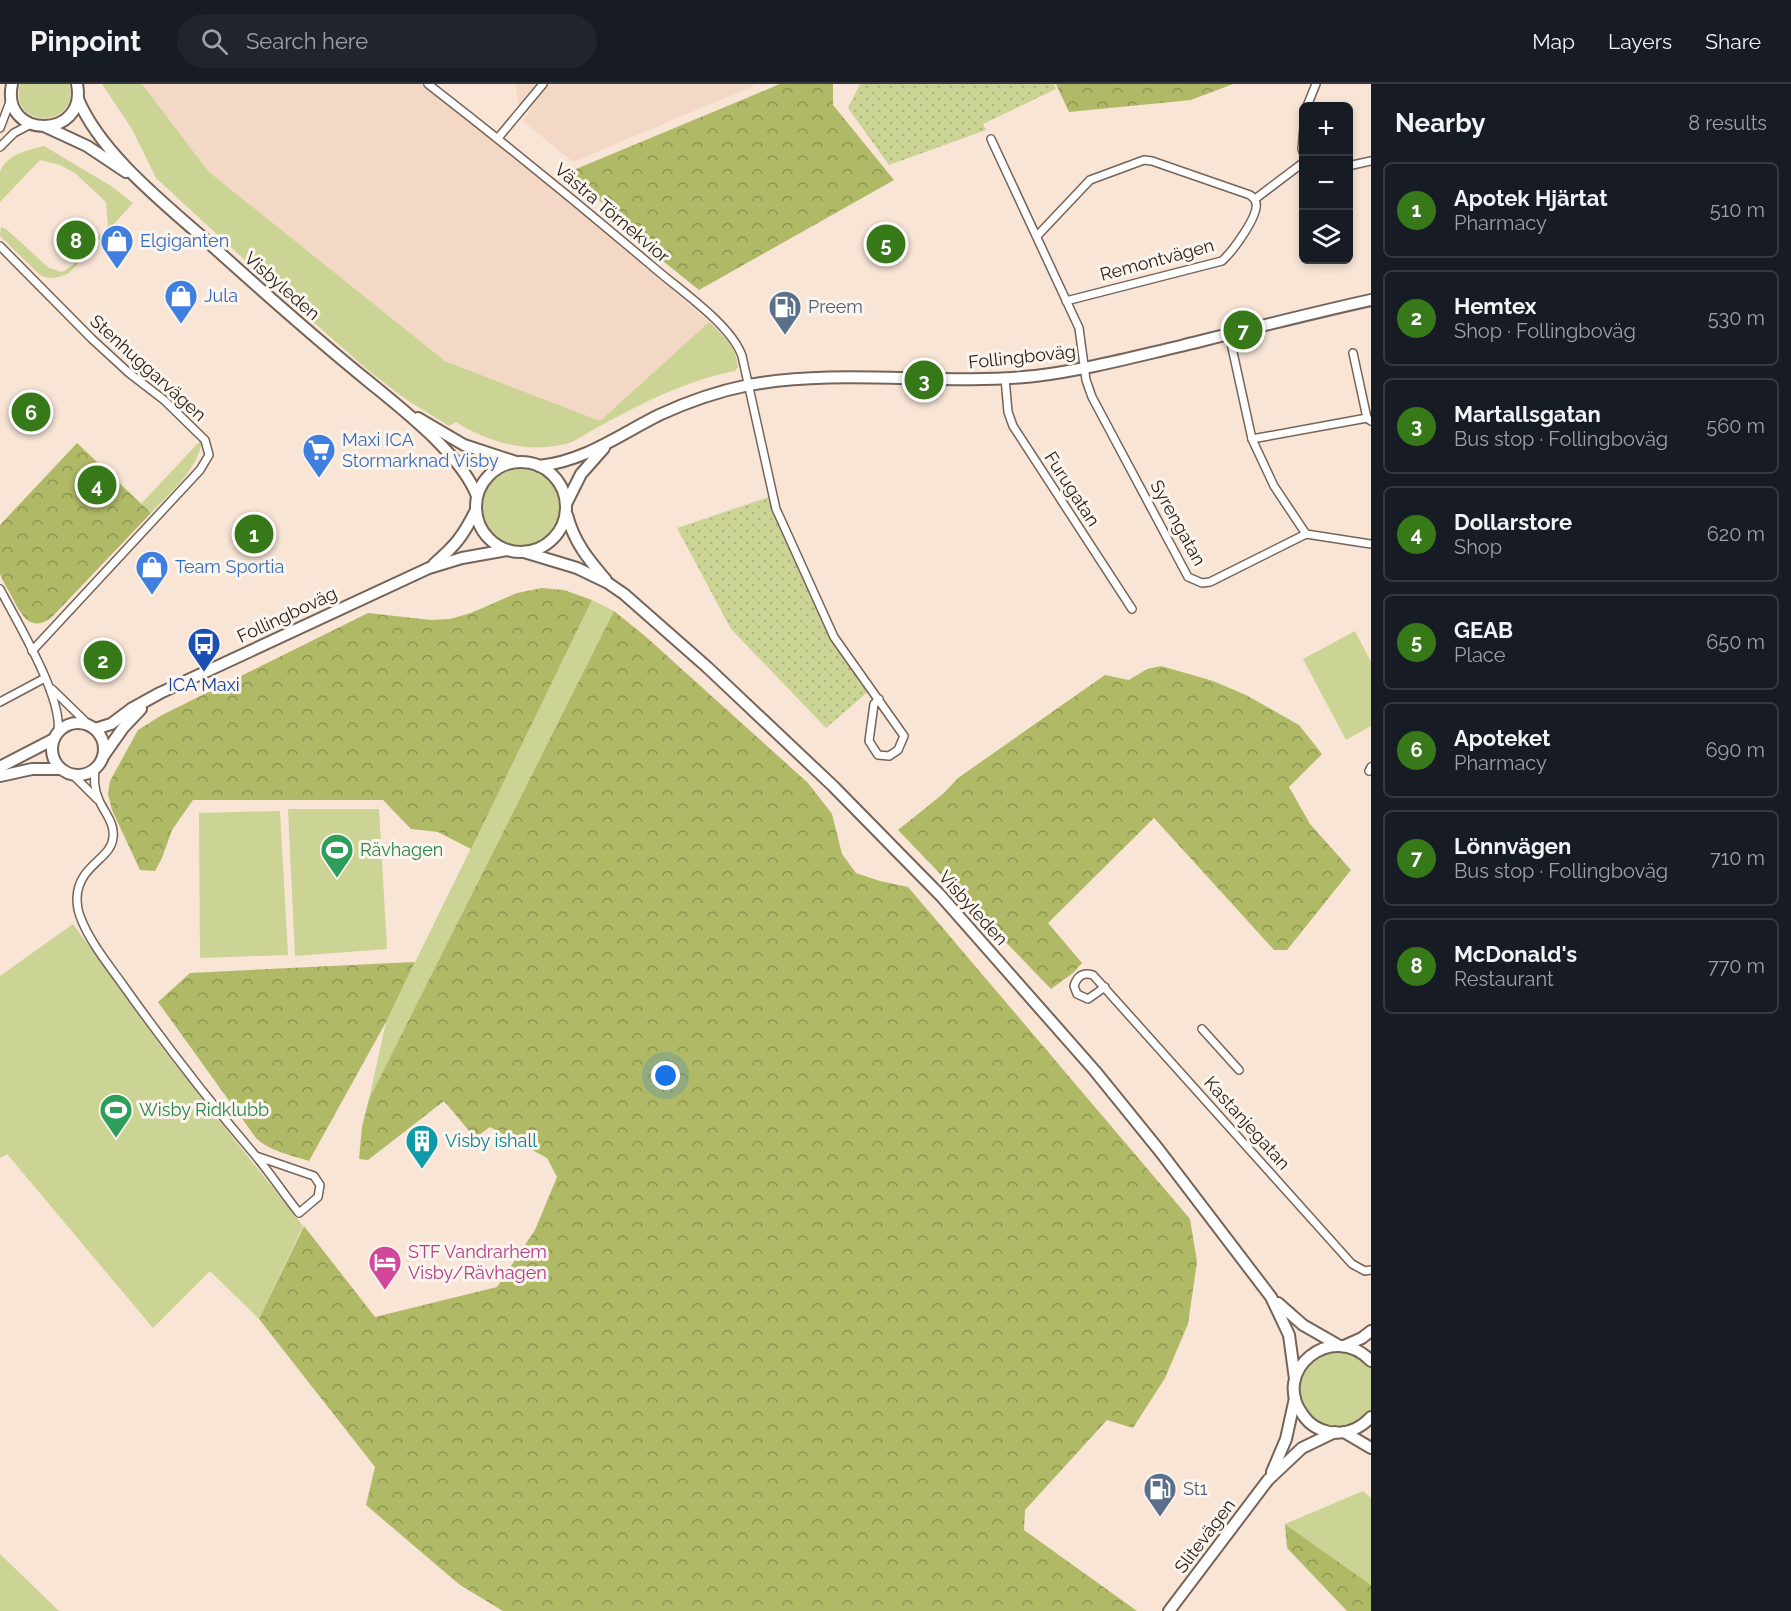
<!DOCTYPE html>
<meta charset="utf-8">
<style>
body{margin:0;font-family:Raleway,sans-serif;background:#20242c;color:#f1f3f6}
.controls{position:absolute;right:18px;top:18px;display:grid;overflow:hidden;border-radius:9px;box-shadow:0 3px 9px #0003}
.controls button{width:54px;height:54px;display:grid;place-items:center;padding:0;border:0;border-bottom:2px solid #363941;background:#171b24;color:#f1f3f6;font:30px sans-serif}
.you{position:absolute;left:666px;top:992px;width:21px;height:21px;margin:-15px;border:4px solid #fff;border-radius:50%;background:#1a73e8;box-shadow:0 0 0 9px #1a73e833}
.badge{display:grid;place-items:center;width:39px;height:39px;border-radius:50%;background:#377919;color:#fff;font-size:20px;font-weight:700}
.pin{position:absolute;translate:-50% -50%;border:3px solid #fff;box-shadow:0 2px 6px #0006}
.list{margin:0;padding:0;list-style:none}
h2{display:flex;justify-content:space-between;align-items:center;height:78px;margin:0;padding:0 24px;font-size:26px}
h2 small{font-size:20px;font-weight:400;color:#9ea1a6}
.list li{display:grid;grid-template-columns:39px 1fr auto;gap:18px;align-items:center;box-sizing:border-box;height:96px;margin:0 12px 12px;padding:0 12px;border:2px solid #363941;border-radius:9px}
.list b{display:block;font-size:22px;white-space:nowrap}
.list p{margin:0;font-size:20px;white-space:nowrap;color:#9ea1a6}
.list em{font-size:20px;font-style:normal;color:#9ea1a6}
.icon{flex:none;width:33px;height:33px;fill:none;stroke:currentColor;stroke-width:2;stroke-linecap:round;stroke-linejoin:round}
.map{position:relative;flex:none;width:1371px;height:1527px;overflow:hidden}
header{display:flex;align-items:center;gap:36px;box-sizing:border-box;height:84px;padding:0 30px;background:#171b24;border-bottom:2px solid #363941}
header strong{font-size:28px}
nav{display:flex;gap:33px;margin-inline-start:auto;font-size:21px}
.search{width:420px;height:54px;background:#20242c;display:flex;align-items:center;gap:15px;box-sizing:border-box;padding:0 21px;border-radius:33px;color:#9ea1a6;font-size:22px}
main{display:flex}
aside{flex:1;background:#171b24}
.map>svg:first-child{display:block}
</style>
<header>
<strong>Pinpoint</strong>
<div class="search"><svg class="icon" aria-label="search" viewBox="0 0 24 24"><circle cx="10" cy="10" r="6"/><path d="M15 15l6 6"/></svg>Search here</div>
<nav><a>Map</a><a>Layers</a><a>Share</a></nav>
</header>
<main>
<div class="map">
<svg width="1371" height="1527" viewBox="0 0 1371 1527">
<defs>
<pattern id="forest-crowns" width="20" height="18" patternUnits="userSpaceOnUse" patternTransform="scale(1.5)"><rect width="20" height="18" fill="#afb966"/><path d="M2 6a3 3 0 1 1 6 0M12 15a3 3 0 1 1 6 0" fill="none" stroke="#8e9653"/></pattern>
<pattern id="garden-dots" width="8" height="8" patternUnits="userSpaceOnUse" patternTransform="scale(1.5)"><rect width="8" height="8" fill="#cbd494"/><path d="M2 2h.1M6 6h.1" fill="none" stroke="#aeb67f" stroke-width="1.8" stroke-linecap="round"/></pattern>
</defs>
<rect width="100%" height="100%" fill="#f8e5d6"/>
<g fill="#f3d9c5">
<polygon points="142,0 421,0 588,132 709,238 600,337 445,277 209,88"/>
<polygon points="515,0 758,0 573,78 523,37 529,29 519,21"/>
</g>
<g fill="#cbd494">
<path d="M20,0H69C81,45 8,46 20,0Z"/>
<path d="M102,0H142L209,88L445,277L600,337L709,238C723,251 737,263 738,283L735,287C677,298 623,329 572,358C533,371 489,359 456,338L449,342L407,316L370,288L275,204L156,94L132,45Z"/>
<path d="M44,62L111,102L133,119L69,189C58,194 51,196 40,191L0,152L1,143L6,145L49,184L62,188L73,181L108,142L106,118L75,89L60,81L40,76L0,118C0,109 0,96 0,88C6,70 29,66 44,62Z"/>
<path d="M200,357L202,359C195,388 171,408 151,429L141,420Z"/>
<circle cx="521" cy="424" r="39"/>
<polygon points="592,516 614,527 369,1015 386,938"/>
<polygon points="1355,547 1371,578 1371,642 1346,656 1303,575"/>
<polygon points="288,725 379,725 387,865 295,872"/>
<polygon points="280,727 288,871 200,874 199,729"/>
<polygon points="73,840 166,969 303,1142 259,1235 210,1187 153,1244 7,1070 0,1074 0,892"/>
<path d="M1335,1267C1350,1269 1361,1272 1371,1284V1326C1326,1383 1258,1288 1335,1267Z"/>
<polygon points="1363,1407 1371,1414 1371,1501 1285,1440"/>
<polygon points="0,1470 59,1527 0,1527"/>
</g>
<g fill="url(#forest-crowns)">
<polygon points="780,0 833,0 833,21 894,96 699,206 618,141 612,126 564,90"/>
<polygon points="1056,0 1233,0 1191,16 1069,28"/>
<path d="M77,359L151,429L51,534C29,550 20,528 11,511C7,504 2,496 0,489C0,475 0,456 0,441Z"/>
<polygon points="542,504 564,506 592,516 471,765 438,748 411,745 383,716 193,716 172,746 162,774 155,787 140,786 112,726 108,710 110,697 138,646 162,631 368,529 431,536 450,535 471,529 517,509"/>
<polygon points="614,527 645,552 808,699 832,730 842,770 856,789 880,797 908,803 1190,1135 1197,1178 1188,1240 1165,1294 1133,1344 1107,1336 1025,1426 1024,1446 1137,1527 503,1527 460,1501 366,1421 375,1383 259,1235 304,1142 375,1233 497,1203 535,1146 557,1093 547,1074 490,1043 475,1054 444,1017 368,1076 359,1075 362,1043 369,1015"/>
<polygon points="1161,582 1213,597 1246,611 1299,641 1322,670 1289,703 1310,740 1351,786 1287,866 1274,866 1154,734 1048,839 1082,879 1073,889 1051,905 898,746 943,710 958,694 1105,591 1129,596 1147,585"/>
<path d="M415,878L386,938L309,1077C291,1071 269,1067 256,1054L158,918L190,889Z"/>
<polygon points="1285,1440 1371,1501 1371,1527 1347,1527 1287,1464"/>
</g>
<g fill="url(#garden-dots)">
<polygon points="860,0 1054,0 1056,5 983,40 986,46 889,81 848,24"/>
<polygon points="769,413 773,428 832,558 869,607 826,644 731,545 677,444"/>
</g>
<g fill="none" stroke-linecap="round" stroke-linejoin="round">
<g stroke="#756457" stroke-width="10">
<g id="minor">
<path d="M428,0C504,59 579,120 652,182C678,205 731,240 742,272L776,425L782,438L834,553L904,652L898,666L889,672L878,671L869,657L874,620L879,615"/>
<polyline points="1307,22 1316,0"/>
<polyline points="1304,43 1302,65 1304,70"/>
<polyline points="0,44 11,15"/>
<polyline points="498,54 543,0"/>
<polyline points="991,55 1079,244 1086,296 1092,313 1188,493 1202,499 1210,498 1306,450"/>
<polyline points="0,63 14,49 31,40"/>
<polyline points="1348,82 1371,77"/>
<polyline points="1255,115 1304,78"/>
<path d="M1037,152L1090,96L1144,76L1152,77L1250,111C1253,113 1255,115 1256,119C1259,132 1232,168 1222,177L1066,217"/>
<polyline points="0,162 92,255 129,289 164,316 205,356 209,371 200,386 32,567"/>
<polyline points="1229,250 1252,355 1274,402 1306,450 1371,460"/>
<polyline points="1353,269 1367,334 1371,337"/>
<polyline points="1005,294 1008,328 1013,342 1132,525"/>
<polyline points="1252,355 1367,334"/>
<path d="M0,505C17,538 63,613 58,648"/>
<polyline points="52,605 88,640"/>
<polyline points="0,618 45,594"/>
<path d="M95,685C94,696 94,705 99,716C104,728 115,739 113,753C112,775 78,781 77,814C77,819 78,827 80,832C89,857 108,880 123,901C165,960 208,1016 255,1071C270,1089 284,1110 299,1129L318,1113L320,1101L314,1092L256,1072"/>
<polyline points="1369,687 1371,683"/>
<polyline points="72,690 97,715"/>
<path d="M1105,903L1088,915L1077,910L1074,902C1077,892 1083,888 1093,891L1352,1180L1365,1187L1371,1186"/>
<polyline points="1202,945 1239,986"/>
</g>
</g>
<g stroke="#756457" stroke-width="14">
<g id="secondary">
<path d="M12,0C0,56 88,56 77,0"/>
<path d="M78,15C101,70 165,120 209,159C261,206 314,253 368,297C402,325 461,370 477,412"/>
<polyline points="46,43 87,62 126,88"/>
<polyline points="418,334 464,361 516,378"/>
<circle cx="521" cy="423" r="45"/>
<path d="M539,382C585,377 619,351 659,331C687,318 719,307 749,301C844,284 940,302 1035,292C1084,286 1133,273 1181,262C1245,246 1308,230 1371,216"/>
<polyline points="566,420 581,390 604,364"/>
<path d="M567,431C574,458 588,475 606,496"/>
<polyline points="524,468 577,484 608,499 624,510 707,583 833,702 941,812 1095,987 1159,1066 1271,1213 1289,1251 1295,1295"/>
<path d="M434,480C456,461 463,452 476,426"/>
<circle cx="78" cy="665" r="26"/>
<polyline points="95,645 111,640 131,625 160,609 429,484 462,474 507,466"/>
<polyline points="104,671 123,644 141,625"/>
<polyline points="0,683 54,655"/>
<polyline points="0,692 32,685 61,685"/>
<polyline points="1278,1219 1303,1241 1338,1261"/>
<polyline points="1344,1262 1362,1254 1371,1247"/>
<path d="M1371,1277C1332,1236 1270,1287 1303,1331C1309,1340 1319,1346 1329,1348C1345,1351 1360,1345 1371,1333"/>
<polyline points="1344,1348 1371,1364"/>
<polyline points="1272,1388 1286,1355 1295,1314"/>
<polyline points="1169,1527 1268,1396 1302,1364 1335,1348"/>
</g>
</g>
<use href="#minor" stroke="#fff" stroke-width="7"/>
<use href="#secondary" stroke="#fff" stroke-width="10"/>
</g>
<defs>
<g id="shop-pin" transform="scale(1.725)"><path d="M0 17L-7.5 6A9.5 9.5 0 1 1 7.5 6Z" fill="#3f7fe0" stroke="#fcf5ee"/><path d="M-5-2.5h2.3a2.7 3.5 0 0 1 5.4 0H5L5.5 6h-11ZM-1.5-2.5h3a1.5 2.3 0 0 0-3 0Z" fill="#fff"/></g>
<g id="fuel-pin" transform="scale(1.725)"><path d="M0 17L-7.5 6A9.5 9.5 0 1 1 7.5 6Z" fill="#5c6f8a" stroke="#fcf5ee"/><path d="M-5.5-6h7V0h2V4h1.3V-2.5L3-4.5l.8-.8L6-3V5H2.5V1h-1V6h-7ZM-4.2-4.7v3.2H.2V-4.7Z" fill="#fff"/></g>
<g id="supermarket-pin" transform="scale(1.725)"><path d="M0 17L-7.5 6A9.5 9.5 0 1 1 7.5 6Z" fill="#3f7fe0" stroke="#fcf5ee"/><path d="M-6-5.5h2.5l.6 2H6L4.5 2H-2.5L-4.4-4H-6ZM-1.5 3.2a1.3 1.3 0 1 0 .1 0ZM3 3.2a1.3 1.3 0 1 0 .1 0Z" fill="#fff"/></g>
<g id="bus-pin" transform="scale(1.725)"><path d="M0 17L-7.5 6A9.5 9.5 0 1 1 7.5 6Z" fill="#1a4fb4" stroke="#fcf5ee"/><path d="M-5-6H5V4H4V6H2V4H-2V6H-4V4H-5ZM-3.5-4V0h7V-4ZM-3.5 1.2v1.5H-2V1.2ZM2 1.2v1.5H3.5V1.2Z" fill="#fff"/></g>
<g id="stadium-pin" transform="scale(1.725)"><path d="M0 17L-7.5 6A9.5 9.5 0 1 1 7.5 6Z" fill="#2e9e5b" stroke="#fcf5ee"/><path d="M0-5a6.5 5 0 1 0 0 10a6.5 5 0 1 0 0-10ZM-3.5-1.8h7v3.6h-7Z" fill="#fff"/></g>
<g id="building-pin" transform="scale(1.725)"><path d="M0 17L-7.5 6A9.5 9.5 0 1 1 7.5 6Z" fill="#0f9aa8" stroke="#fcf5ee"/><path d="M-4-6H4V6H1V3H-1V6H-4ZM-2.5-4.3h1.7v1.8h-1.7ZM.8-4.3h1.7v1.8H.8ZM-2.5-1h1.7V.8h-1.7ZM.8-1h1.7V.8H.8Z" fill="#fff"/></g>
<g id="hotel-pin" transform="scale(1.725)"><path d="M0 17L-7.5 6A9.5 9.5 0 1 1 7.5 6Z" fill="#d1479c" stroke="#fcf5ee"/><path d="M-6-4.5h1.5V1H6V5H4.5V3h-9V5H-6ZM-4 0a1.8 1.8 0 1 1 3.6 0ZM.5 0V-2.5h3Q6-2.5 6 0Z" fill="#fff"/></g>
</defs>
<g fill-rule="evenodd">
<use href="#shop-pin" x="117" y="157"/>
<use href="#shop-pin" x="181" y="212"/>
<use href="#fuel-pin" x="785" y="223"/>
<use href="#supermarket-pin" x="319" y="366"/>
<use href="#shop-pin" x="152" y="483"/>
<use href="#bus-pin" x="204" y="560"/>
<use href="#stadium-pin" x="337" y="766"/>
<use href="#stadium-pin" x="116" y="1026"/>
<use href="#building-pin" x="422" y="1057"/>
<use href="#hotel-pin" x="385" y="1178"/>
<use href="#fuel-pin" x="1160" y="1405"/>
</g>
<g text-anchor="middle" stroke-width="6" stroke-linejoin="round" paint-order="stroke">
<g font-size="18" fill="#29221c" stroke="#fcf5ee">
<text transform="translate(612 129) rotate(40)" y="6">Västra Törnekvior</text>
<text transform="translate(1157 176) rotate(-15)" y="6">Remontvägen</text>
<text transform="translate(282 202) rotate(41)" y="6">Visbyleden</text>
<text transform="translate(1022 273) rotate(-6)" y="6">Follingboväg</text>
<text transform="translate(148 284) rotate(42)" y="6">Stenhuggarvägen</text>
<text transform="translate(1072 405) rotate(57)" y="6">Furugatan</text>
<text transform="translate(1178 439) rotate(61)" y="6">Syrengatan</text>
<text transform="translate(287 531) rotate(-25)" y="6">Follingboväg</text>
<text transform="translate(973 824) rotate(48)" y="6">Visbyleden</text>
<text transform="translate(1247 1039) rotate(48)" y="6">Kastanjegatan</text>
<text transform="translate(1205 1452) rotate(-53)" y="6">Slitevägen</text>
</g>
<g font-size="18" fill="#366cbe" stroke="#fcf5ee" text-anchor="start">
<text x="140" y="163">Elgiganten</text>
<text x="204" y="218">Jula</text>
<text x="342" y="362">Maxi ICA<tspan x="342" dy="21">Stormarknad Visby</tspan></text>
<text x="175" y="489">Team Sportia</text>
</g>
<g font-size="18" fill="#4e5e75" stroke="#fcf5ee" text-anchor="start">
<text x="808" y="229">Preem</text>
<text x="1183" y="1411">St1</text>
</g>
<g font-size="18" fill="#164399" stroke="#fcf5ee">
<text x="204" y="607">ICA Maxi</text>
</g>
<g font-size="18" fill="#27864d" stroke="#fcf5ee" text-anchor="start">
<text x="360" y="772">Rävhagen</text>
<text x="139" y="1032">Wisby Ridklubb</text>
</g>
<g font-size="18" fill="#0d838f" stroke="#fcf5ee" text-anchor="start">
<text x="445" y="1063">Visby ishall</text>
</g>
<g font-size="18" fill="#b23c85" stroke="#fcf5ee" text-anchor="start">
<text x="408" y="1174">STF Vandrarhem<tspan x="408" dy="21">Visby/Rävhagen</tspan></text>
</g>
</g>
</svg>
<div class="controls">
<button>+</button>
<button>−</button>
<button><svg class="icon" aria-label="layers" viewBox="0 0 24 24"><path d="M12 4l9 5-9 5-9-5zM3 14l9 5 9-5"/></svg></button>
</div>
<div class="you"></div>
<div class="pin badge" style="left:254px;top:450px">1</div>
<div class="pin badge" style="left:103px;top:576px">2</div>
<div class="pin badge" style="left:924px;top:296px">3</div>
<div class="pin badge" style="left:97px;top:401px">4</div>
<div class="pin badge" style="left:886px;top:160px">5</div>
<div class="pin badge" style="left:31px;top:328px">6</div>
<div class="pin badge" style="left:1243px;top:246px">7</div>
<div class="pin badge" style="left:76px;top:156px">8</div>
</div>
<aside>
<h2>Nearby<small>8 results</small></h2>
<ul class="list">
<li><span class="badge">1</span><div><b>Apotek Hjärtat</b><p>Pharmacy</p></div><em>510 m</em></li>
<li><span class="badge">2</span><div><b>Hemtex</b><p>Shop · Follingboväg</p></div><em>530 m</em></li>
<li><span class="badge">3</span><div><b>Martallsgatan</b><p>Bus stop · Follingboväg</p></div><em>560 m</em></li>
<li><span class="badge">4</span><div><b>Dollarstore</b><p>Shop</p></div><em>620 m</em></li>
<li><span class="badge">5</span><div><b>GEAB</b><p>Place</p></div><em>650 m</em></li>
<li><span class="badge">6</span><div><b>Apoteket</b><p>Pharmacy</p></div><em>690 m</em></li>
<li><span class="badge">7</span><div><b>Lönnvägen</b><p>Bus stop · Follingboväg</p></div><em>710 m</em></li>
<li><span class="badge">8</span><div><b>McDonald's</b><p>Restaurant</p></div><em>770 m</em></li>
</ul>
</aside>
</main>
